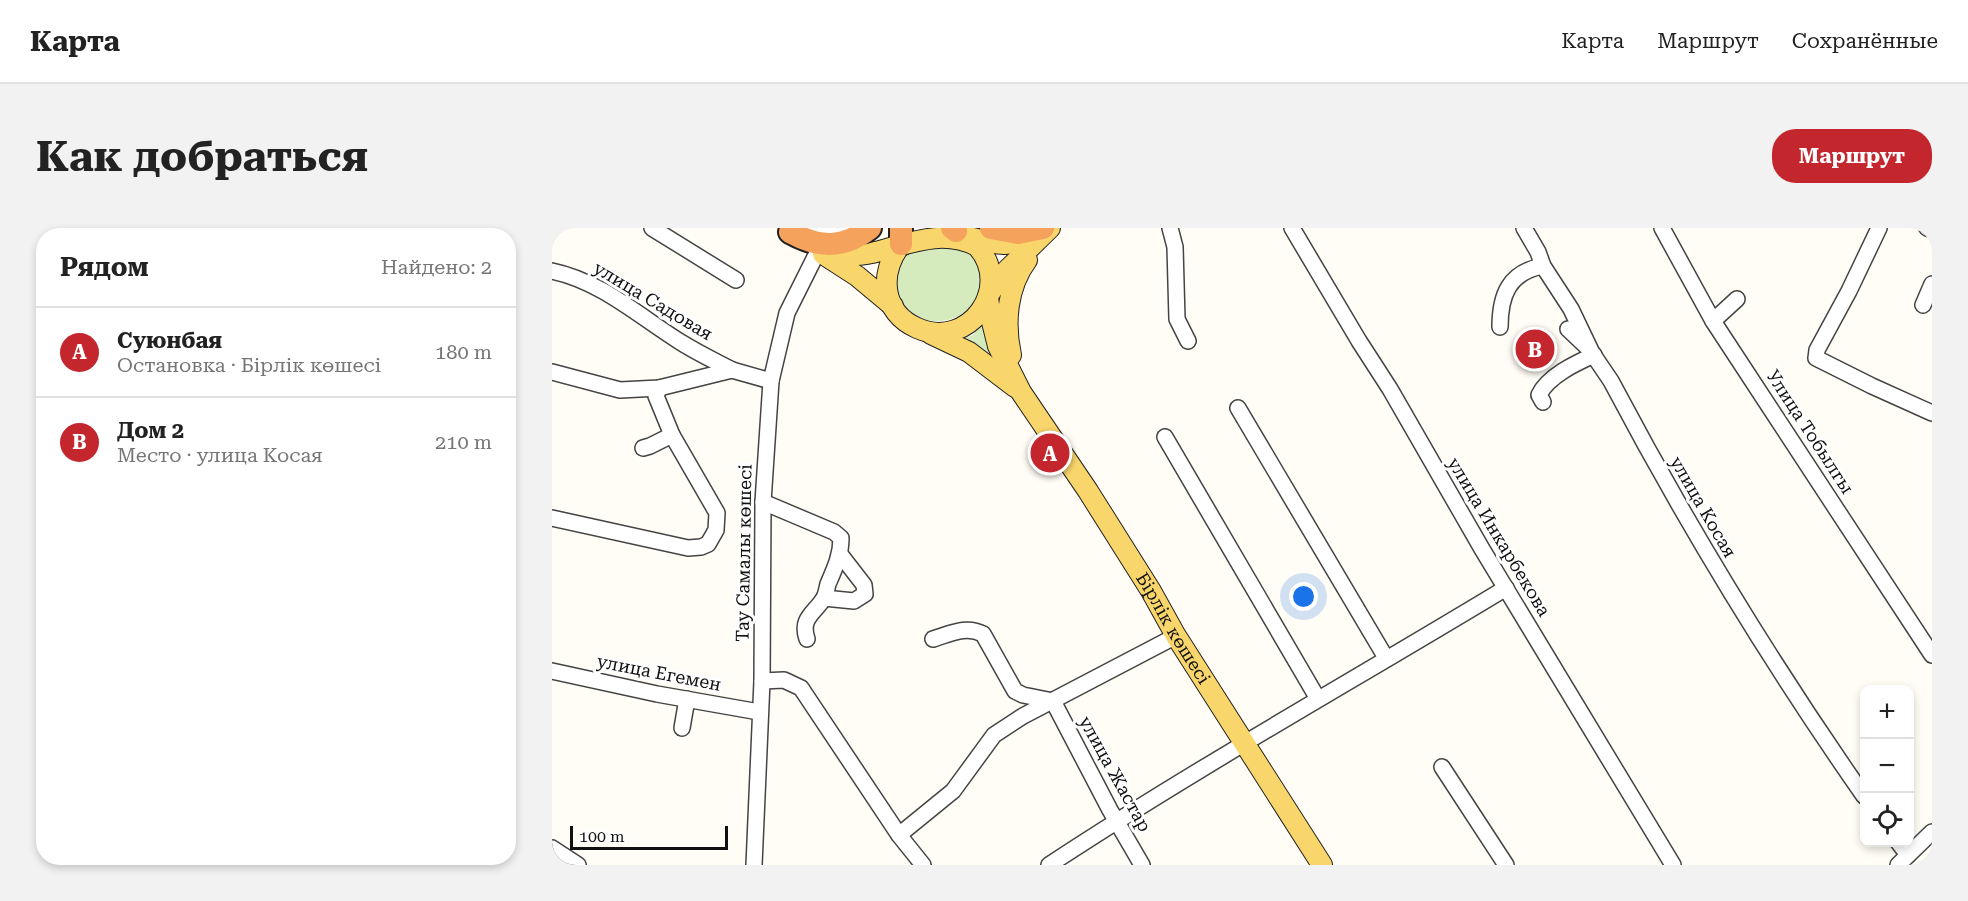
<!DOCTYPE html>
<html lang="ru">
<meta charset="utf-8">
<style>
body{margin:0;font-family:"Roboto Serif",serif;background:#f2f2f2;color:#222}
.controls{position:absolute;right:18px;bottom:18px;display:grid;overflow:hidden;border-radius:12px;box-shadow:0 3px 9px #0003}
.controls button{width:54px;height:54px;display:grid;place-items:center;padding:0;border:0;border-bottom:2px solid #e0e0e0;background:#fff;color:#222;font:30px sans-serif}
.scale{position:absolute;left:18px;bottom:15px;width:158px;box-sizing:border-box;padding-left:6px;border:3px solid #111;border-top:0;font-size:16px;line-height:21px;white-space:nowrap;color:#111;-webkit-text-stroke:4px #fff;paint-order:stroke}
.you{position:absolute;left:752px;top:369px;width:21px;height:21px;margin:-15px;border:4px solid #fff;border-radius:50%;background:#1a73e8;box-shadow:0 0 0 9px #1a73e833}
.badge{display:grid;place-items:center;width:39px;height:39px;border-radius:50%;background:#c4262e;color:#fff;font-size:20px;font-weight:700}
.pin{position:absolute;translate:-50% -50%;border:3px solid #fff;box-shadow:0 2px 6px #0006}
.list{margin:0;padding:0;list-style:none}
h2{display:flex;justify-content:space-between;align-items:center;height:78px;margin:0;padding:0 24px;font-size:26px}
h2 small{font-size:20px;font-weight:400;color:#767676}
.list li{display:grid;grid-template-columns:39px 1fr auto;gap:18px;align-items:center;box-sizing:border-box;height:90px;padding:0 24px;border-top:2px solid #e0e0e0}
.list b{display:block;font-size:22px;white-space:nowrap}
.list p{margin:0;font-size:20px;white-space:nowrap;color:#767676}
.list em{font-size:20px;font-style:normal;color:#767676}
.icon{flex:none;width:33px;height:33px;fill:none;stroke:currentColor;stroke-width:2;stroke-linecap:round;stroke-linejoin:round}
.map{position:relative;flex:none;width:1380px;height:637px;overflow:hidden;border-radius:24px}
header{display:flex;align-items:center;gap:36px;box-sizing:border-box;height:84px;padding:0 30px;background:#fff;border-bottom:2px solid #e0e0e0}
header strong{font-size:28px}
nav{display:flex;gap:33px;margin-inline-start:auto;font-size:21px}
.intro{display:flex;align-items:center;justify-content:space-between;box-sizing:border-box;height:144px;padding:0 36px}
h1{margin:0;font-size:42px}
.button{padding:15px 27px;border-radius:24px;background:#c4262e;color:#fff;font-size:21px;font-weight:700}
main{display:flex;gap:36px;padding:0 36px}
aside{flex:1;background:#fff;border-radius:24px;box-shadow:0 3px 9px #0003}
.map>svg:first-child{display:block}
</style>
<header>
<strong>Карта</strong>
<nav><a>Карта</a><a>Маршрут</a><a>Сохранённые</a></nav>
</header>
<div class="intro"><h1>Как добраться</h1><a class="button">Маршрут</a></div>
<main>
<aside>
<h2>Рядом<small>Найдено: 2</small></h2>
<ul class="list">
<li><span class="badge">A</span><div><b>Суюнбая</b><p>Остановка · Бірлік көшесі</p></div><em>180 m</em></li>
<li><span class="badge">B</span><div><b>Дом 2</b><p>Место · улица Косая</p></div><em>210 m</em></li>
</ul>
</aside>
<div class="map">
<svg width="1380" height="637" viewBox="0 0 1380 637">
<rect width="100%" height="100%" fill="#fffdf5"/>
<g fill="#d5ebbd">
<path d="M370,12L419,24C463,95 346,122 344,53C344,34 355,22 370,12Z"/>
<polygon points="432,94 447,136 411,111 421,107"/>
</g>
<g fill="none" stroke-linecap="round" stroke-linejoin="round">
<g stroke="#444" stroke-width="18">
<g id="minor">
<polyline points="100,0 184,52"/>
<path d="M262,0C276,4 289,5 304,1"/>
<polyline points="618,0 623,19 625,91 636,113"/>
<polyline points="740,0 807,113 838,161 930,321 1121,637"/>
<path d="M972,0L986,24L991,38L1019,81L1040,125L1059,153C1135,297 1219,435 1312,568"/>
<polyline points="1110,0 1161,93 1380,427"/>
<polyline points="1327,0 1297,63 1265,122 1264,130 1320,158 1380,185"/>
<polyline points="1375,0 1380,2"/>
<path d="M0,43C49,53 88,89 130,115C146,125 163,133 180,142"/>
<polyline points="1371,77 1380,56"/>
<polyline points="1161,93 1185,71"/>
<path d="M948,99C948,67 957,44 991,38"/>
<polyline points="1016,101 1035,119"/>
<polyline points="0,144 68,162 107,160 180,142 219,153"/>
<path d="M991,174L987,167C996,148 1024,135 1042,127"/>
<polyline points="686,180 834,430"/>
<polyline points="613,209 766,471"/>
<polyline points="91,220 98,218 120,207"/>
<path d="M211,274L282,304L289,310C289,327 283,340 276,356C275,360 274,366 272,370C262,386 248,390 255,411"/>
<polyline points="0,290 136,320 149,319 156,316 164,302 165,285 120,207 104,168 107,160"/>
<polyline points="272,370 302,373 313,366 312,357 288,326"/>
<path d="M381,411C398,406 414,397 431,406L463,463L471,467L501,473L558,582L590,637"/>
<polyline points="0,443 105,466 207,484"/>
<polyline points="210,453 232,452 249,460 347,607 371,637"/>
<polyline points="130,500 135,471"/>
<polyline points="890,539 954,637"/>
<polyline points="347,607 401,563 442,507 471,488 624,408"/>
<polyline points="1346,614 1356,627"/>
<polyline points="0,620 26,637"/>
<polyline points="202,637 210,453 211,274 219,153 235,85 266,23"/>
<path d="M497,637C646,539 802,452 954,360"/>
<polyline points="1346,637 1380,604"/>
</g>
</g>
<g stroke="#222" stroke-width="22">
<g id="major">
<path id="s1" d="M498,0L450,47L436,68L438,86L446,118L469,164L536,263L599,363L624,408L770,637"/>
<path d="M417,9C447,17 457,21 486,5"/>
<polyline points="271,26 305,48 341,78"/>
<path d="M275,28C290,27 306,29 320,25C356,16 390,0 425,18C462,59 417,123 365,100C329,84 327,45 349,16"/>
<polyline points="379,106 417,124 463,159"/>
<path d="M459,127C452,95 455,59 475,32"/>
</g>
</g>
<g stroke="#222" stroke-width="26">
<g id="highway">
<polyline points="400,0 404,3"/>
<polyline points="439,0 466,5 491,0"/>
<path d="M238,4C267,20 291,21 318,0"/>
<polyline points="349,16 349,0"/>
</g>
</g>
<use href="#minor" stroke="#fff" stroke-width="15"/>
<use href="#major" stroke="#f9d66b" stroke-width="20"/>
<use href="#highway" stroke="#f5a25d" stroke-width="22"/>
</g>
<g text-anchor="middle" stroke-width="6" stroke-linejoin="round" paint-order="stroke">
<g font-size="18" fill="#111" stroke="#fff">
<text transform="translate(101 73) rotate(31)" y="6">улица Садовая</text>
<text transform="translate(1258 204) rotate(57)" y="6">Улица Тобылгы</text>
<text transform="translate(1151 279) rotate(60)" y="6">улица Косая</text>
<text transform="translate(947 309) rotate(59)" y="6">улица Инкарбекова</text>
<text transform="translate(192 325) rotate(-89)" y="6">Тау Самалы көшесі</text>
<text dy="6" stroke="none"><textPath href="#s1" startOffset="476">Бірлік көшесі</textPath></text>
<text transform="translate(107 445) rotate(11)" y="6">улица Егемен</text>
<text transform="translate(563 546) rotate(61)" y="6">улица Жастар</text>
</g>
</g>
</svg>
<div class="controls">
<button>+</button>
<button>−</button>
<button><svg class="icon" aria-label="locate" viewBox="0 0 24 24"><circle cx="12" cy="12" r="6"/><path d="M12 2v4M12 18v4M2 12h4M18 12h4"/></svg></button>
</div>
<div class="scale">100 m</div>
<div class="you"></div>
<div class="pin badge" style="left:498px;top:225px">A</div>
<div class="pin badge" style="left:983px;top:121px">B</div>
</div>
</main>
